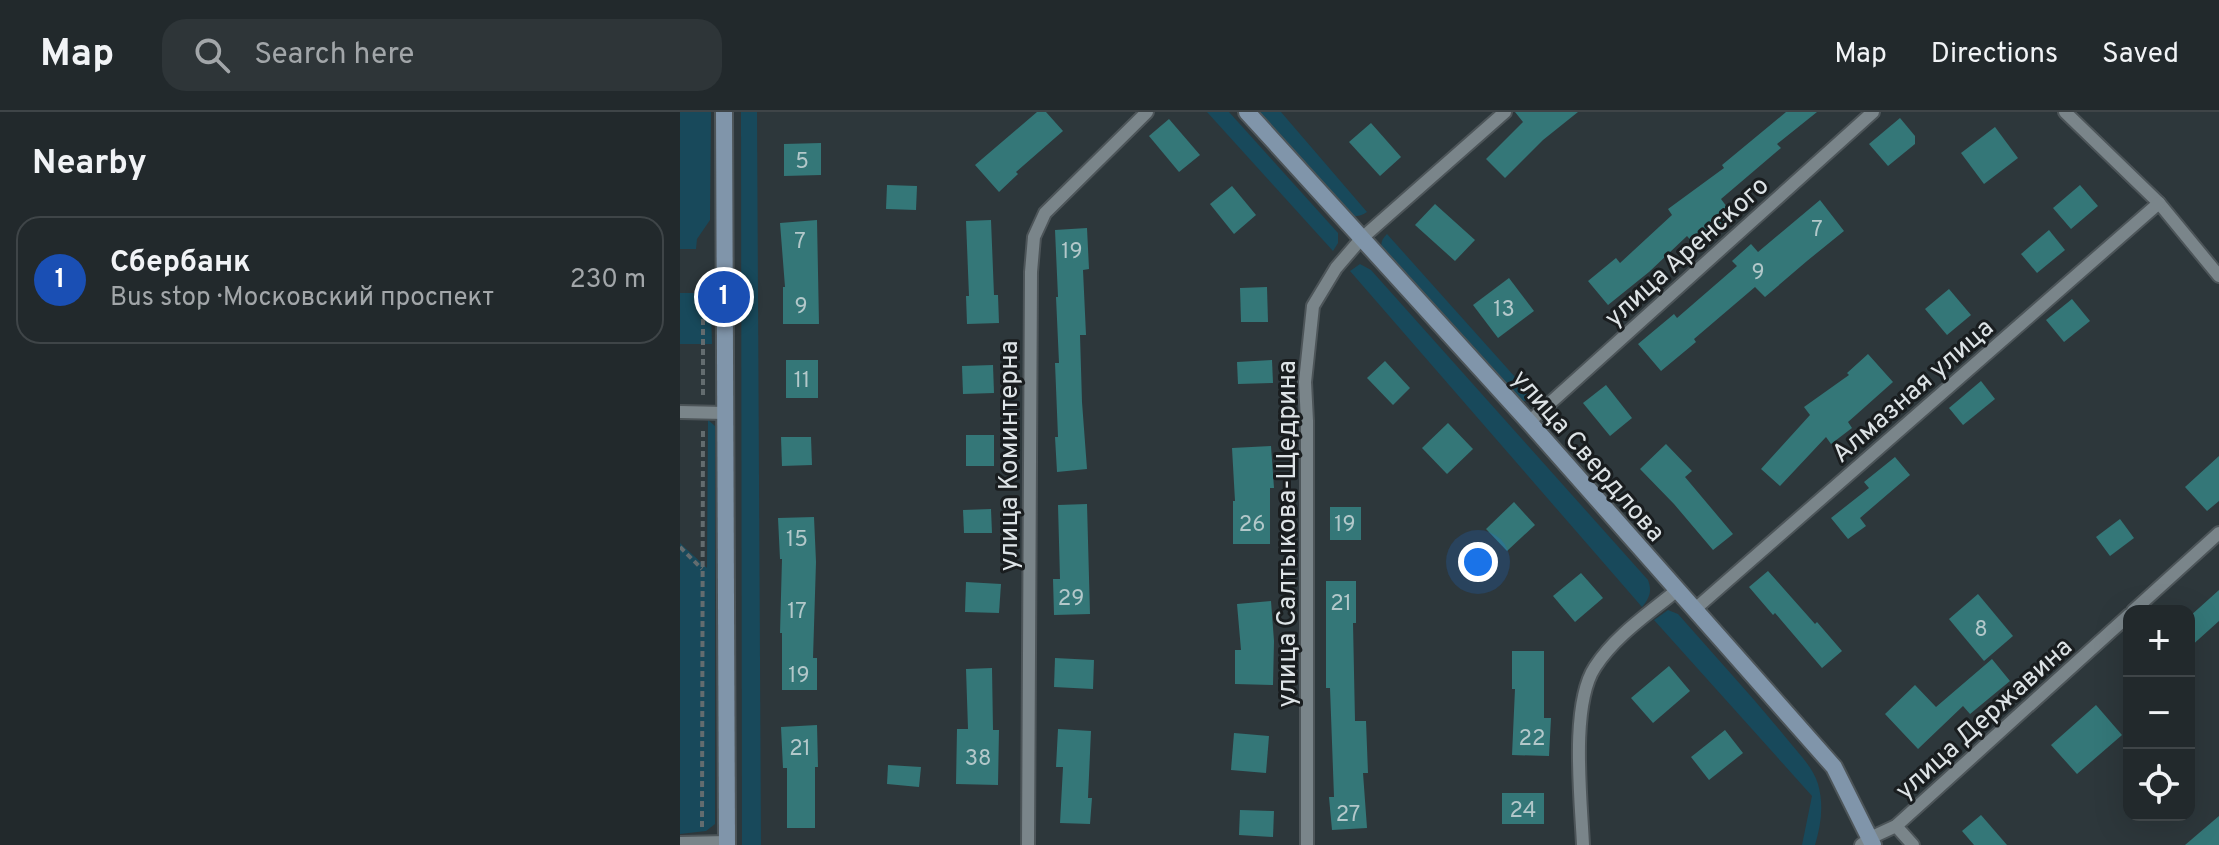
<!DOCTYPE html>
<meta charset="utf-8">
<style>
body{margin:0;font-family:Overpass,sans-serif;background:#2e3538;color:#f1f3f6}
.controls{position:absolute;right:24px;bottom:24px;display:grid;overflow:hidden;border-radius:16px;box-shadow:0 8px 32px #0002}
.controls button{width:72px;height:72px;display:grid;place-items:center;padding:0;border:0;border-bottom:2px solid #3f4548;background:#22292c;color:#f1f3f6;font:40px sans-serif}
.you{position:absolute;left:798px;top:450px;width:28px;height:28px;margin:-20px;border:6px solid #fff;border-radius:50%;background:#1a73e8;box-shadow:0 0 0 12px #1a73e833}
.badge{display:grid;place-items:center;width:52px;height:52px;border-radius:50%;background:#8bbbb9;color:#fff;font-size:26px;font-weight:700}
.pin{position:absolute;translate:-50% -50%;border:4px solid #fff;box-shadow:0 2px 8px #0006}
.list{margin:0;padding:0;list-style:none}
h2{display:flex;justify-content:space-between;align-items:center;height:104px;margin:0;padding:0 32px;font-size:34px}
h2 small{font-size:26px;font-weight:400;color:#a2a6a9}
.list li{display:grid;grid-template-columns:52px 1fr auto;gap:24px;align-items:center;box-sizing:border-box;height:128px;margin:0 16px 16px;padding:0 16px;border:2px solid #3f4548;border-radius:24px}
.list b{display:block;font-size:30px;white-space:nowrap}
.list p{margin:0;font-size:26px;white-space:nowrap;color:#a2a6a9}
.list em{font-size:26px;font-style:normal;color:#a2a6a9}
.icon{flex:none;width:44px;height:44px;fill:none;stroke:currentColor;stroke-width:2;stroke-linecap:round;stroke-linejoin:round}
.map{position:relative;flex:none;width:1539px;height:733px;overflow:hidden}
header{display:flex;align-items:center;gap:48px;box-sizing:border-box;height:112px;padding:0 40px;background:#22292c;border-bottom:2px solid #3f4548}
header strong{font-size:38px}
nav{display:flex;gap:44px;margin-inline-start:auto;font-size:28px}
.search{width:560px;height:72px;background:#2e3538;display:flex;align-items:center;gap:20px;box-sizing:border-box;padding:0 28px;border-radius:24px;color:#a2a6a9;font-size:30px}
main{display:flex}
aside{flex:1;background:#22292c}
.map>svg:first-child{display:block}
</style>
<header>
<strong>Map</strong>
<div class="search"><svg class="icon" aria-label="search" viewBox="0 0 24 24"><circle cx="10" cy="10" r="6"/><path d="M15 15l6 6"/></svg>Search here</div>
<nav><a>Map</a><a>Directions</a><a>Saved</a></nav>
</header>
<main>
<aside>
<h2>Nearby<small></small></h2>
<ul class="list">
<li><span class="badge" style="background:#1a4fb4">1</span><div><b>Сбербанк</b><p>Bus stop · Московский проспект</p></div><em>230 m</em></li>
</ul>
</aside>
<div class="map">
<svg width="1539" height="733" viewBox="0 0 1539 733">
<rect width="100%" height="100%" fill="#2d373b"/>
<g fill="#18495b">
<polygon points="0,0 31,0 30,108 17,127 16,137 0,137"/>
<polygon points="61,0 77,0 81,733 62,733"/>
<polygon points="527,0 549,0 658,121 658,131 653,139"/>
<path d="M577,0H601L687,100C680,105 675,105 667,102Z"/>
<path d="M707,122L853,285L848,288L841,290L703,140C700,132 701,128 707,122Z"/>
<path d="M680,152L691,158L968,468C972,479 970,485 962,495L670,159Z"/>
<polygon points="0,181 14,181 16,190 31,200 32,232 0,232"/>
<polygon points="28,308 35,314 35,712 26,719 0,722 0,431 27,456"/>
<path d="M988,498L998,502C1034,543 1072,584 1107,627C1118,641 1133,655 1138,672C1144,693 1141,713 1135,733H1122L1132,684L974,508Z"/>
</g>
<g fill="#347778">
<polygon points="357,0 366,0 383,19 336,60 338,62 319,80 295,53"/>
<polygon points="835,0 898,0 863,28 825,66 806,47 843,10"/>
<polygon points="1106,0 1137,0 1097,32 1101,36 1041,87 1053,103 1014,132 1007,124 969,160 928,193 908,169 936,146 940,151 992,103 988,97 1044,56 1042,53"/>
<polygon points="1220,6 1235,24 1235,32 1208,54 1189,32"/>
<polygon points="489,7 520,43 499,60 469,24"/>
<polygon points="691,11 721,45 700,64 669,30"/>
<polygon points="1315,15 1338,46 1304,72 1281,41"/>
<polygon points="141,31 141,63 104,64 104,32"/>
<polygon points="207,73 237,74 236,98 206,97"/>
<polygon points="1400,73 1418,94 1391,117 1373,96"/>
<polygon points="552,74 576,103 554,122 530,92"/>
<polygon points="1140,88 1164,119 1127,149 1085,185 1075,175 1014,227 1016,230 981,259 958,232 994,202 997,206 1057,154 1052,149 1071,132 1078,140"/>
<polygon points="755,92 795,128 775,149 735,113"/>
<polygon points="137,108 139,212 103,212 103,175 105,175 100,111"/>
<polygon points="311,108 314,183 318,183 319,211 287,212 286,184 289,184 286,109"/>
<polygon points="407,116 409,157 403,158 406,223 400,223 402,290 407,357 377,360 375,325 378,325 375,251 379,251 376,185 378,185 375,118"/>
<polygon points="1369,118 1385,138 1357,161 1341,142"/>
<polygon points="829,166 854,199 818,226 793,193"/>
<polygon points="587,175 588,210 561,210 560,176"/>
<polygon points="1269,177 1291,203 1267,223 1245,197"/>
<polygon points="1392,187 1410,209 1384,230 1366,208"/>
<polygon points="1188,242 1213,270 1168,310 1172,316 1151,332 1146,325 1100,374 1081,357 1130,303 1124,295 1169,263 1167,261"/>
<rect x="106" y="248" width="32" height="38"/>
<polygon points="592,248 593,271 558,272 557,250"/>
<polygon points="705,249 730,276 713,293 687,266"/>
<polygon points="313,253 314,281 283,282 282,254"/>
<polygon points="1301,269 1315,287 1283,313 1269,296"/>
<polygon points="926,273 952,306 930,324 903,291"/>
<polygon points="768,311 793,337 767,362 742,336"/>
<rect x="286" y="323" width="28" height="31"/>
<polygon points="101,325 131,325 132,353 102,354"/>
<polygon points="986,332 1012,359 1005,365 1053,422 1033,438 994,392 960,357"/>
<polygon points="591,334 594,376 590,376 590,432 553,432 553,389 555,389 552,336"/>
<polygon points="1539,344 1539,389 1527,399 1505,375"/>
<polygon points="1215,345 1230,363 1180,406 1186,414 1168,427 1151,406 1189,376 1184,370"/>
<polygon points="834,390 855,413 827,439 806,417"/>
<polygon points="407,392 410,502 374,503 373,467 380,467 378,393"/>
<rect x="650" y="395" width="31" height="33"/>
<polygon points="311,397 312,421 284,421 283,398"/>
<polygon points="134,405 136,450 133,546 137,546 137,578 102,578 102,521 100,521 102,447 100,447 98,406"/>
<polygon points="1440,407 1454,426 1430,444 1416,425"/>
<polygon points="1088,459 1135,512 1137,510 1162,539 1142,556 1095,501 1093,503 1069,475"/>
<polygon points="901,461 923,486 895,510 873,484"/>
<polygon points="646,469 676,469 676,511 673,511 675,609 686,609 688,661 683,661 687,716 652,718 649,685 654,685 650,576 646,576"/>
<polygon points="286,470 321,472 319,501 285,500"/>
<polygon points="1539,478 1539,509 1509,536 1509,505"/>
<polygon points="1298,482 1333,524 1304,549 1269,507"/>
<polygon points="591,489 594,529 593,573 555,572 555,538 561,538 557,492"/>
<polygon points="832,539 864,539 864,606 871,606 869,644 832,643 835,577 832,577"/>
<polygon points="375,546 414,548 413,577 374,575"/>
<polygon points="1312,547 1330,569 1290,602 1283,594 1238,637 1205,602 1235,573 1256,595"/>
<polygon points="989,554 1010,579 973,611 951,586"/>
<polygon points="312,556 313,618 319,618 318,673 276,672 277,617 288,617 286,557"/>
<polygon points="1416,593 1442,623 1397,662 1371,633"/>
<polygon points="137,613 138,655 135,655 135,716 107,716 107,656 103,656 101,615"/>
<polygon points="378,617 411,619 408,686 412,686 410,712 380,711 383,655 376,655"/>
<polygon points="1045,618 1063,641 1029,668 1011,645"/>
<polygon points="554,621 589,624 586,661 551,658"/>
<polygon points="208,653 241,655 239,675 207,672"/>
<rect x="822" y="681" width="42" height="31"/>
<polygon points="560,698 594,699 593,725 559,723"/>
<polygon points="1301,703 1327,733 1294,733 1282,719"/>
<polygon points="1539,704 1539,733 1505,733"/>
</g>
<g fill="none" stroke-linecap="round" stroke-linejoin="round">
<g stroke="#4d5559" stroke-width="16">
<g id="lane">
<polyline points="1385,0 1479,91 1539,164"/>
<polyline points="0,300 45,301"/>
<polyline points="849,310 1193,0"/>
<polyline points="1014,498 1479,91"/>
<polyline points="1453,499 1539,421"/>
<polyline points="1216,714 1233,733"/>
<polyline points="0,731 47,730"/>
<polyline points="348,733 351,160 354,125 365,101 467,0"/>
<polyline points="627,733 627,309 625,270 633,194 656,156 681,127 825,0"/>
<path d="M903,733C901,687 890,593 915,555C935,524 968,502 996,479"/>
<polyline points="1181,733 1190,726 1216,714 1449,503"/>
</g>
</g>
<g stroke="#4d5559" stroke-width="20">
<g id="secondary">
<polyline points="44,0 47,733"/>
<polyline points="567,0 849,310 1154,655 1193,733"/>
</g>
</g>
<g stroke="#636c6f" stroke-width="4" stroke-dasharray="6 4" stroke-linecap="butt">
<polyline points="23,283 23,187"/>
<polyline points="0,435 22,457"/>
<polyline points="22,715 23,315"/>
</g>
<use href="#lane" stroke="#7a858a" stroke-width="12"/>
<use href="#secondary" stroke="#8095aa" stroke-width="16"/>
</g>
<g text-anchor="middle" stroke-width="6" stroke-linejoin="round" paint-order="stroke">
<g font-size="22" fill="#b3c8ca">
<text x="122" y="56">5</text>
<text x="1137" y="124">7</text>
<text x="120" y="136">7</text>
<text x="392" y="146">19</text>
<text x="1078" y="167">9</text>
<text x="121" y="201">9</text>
<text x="824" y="204">13</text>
<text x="122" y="275">11</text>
<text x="572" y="419">26</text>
<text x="665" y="419">19</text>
<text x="117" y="434">15</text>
<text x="391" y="493">29</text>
<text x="661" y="498">21</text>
<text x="117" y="506">17</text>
<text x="1301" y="524">8</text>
<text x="119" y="570">19</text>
<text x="852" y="633">22</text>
<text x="120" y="643">21</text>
<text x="298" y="653">38</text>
<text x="843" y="705">24</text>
<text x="668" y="709">27</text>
</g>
<g font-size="26" fill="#dde3e6" stroke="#191d1f">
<text transform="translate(1006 139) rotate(-42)" y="9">улица Аренского</text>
<text transform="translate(1232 278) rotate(-41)" y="9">Алмазная улица</text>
<text transform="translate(909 343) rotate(49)" y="9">улица Свердлова</text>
<text transform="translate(328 344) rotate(-90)" y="9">улица Коминтерна</text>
<text transform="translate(606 422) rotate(-90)" y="9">улица Салтыкова-Щедрина</text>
<text transform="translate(1303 606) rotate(-42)" y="9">улица Державина</text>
</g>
</g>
</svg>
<div class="controls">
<button>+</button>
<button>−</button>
<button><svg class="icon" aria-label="locate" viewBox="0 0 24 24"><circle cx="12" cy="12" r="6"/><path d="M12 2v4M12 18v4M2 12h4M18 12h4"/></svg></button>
</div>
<div class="you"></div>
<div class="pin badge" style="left:44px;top:185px;background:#1a4fb4">1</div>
</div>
</main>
